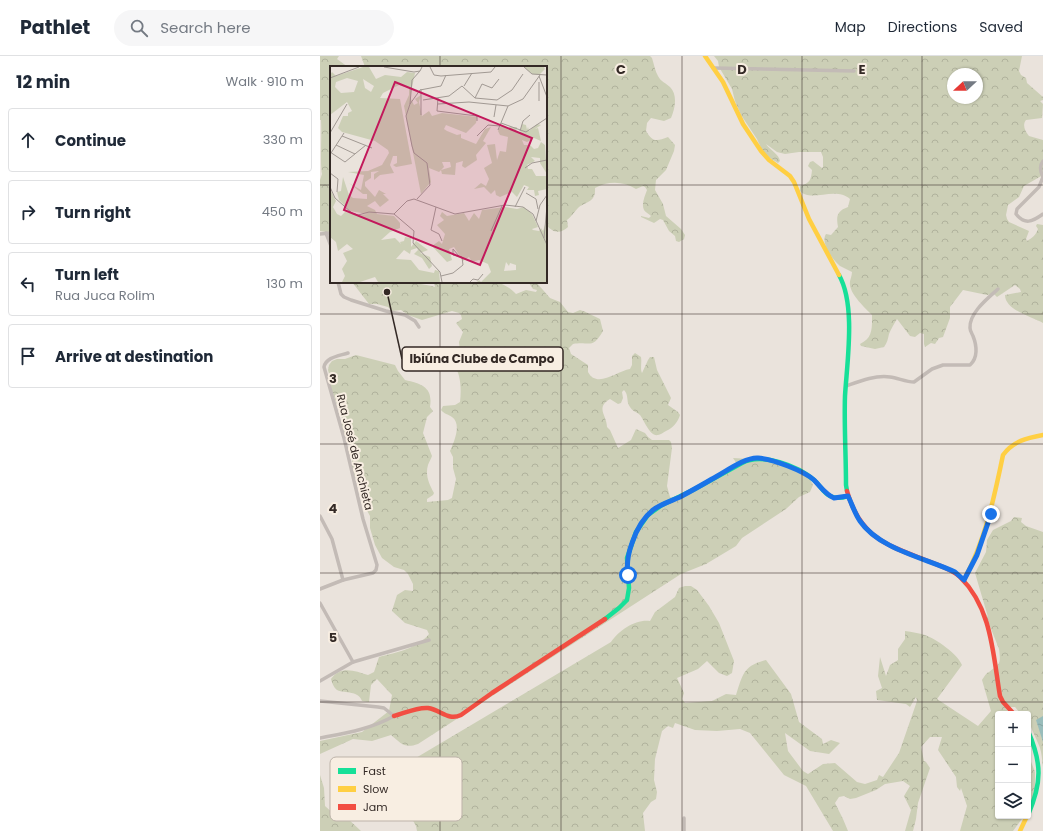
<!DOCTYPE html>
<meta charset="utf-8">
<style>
body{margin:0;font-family:Poppins,sans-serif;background:#f6f6f7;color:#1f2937}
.controls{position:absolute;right:12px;bottom:12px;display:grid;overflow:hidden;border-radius:4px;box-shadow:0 1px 3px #0004}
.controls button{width:36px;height:36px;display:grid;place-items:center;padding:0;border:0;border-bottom:1px solid #e0e1e3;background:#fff;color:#1f2937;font:20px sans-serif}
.compass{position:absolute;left:627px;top:12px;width:36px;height:36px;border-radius:50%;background:#fff;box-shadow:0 1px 3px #0004;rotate:248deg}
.stop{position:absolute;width:12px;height:12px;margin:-9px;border:3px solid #1a73e8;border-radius:50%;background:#fff}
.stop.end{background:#1a73e8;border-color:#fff;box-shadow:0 1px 4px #0008}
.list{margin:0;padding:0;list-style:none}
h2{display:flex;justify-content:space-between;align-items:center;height:52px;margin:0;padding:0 16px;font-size:17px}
h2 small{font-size:13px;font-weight:400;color:#747a83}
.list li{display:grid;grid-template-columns:26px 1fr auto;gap:12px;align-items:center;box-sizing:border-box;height:64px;margin:0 8px 8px;padding:0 8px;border:1px solid #e0e1e3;border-radius:4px}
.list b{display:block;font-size:15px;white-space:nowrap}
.list p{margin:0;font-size:13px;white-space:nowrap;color:#747a83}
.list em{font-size:13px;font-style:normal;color:#747a83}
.icon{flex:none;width:22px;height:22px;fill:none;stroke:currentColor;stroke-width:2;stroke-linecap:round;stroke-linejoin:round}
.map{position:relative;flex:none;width:723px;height:775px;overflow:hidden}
header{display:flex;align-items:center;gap:24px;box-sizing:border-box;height:56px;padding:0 20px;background:#fff;border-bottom:1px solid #e0e1e3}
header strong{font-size:19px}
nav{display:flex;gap:22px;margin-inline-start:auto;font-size:14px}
.search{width:280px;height:36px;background:#f6f6f7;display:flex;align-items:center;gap:10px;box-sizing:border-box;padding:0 14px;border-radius:22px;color:#747a83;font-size:15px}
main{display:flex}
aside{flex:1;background:#fff}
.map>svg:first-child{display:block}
</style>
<header>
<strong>Pathlet</strong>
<div class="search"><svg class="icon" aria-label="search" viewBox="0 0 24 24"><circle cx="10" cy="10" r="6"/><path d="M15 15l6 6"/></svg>Search here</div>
<nav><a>Map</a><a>Directions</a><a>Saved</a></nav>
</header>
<main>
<aside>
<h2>12 min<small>Walk · 910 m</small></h2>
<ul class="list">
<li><svg class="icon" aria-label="ahead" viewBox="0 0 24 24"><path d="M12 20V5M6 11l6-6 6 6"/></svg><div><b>Continue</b></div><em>330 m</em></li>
<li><svg class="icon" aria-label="right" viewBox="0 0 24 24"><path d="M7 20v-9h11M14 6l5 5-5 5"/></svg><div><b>Turn right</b></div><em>450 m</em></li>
<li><svg class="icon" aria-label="left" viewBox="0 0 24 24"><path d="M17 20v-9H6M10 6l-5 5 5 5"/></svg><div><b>Turn left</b><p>Rua Juca Rolim</p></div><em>130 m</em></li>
<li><svg class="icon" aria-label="arrive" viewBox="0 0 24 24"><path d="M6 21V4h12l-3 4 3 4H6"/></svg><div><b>Arrive at destination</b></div></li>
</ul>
</aside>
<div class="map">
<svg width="723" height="775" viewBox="0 0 723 775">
<defs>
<pattern id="forest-crowns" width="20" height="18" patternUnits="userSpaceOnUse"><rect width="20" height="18" fill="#cccfb6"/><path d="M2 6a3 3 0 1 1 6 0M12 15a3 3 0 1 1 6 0" fill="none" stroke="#b0b29c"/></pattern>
<pattern id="water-ripples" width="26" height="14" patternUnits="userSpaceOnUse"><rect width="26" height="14" fill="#99bdbb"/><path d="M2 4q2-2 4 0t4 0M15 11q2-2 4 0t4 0" fill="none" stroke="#84a2a1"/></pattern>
</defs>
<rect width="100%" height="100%" fill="#eae3dc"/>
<g fill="url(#forest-crowns)" fill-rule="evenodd">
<path d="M0,0H19L17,3L28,11H11V177L0,175V124L2,118C0,105 2,79 1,64H0Z"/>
<path d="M41,0H330L332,2C334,8 335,15 338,20C341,26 346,27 350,31C358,39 355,53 351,62L344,65L331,62L327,67L326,75C333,87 337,85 348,81L355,89L354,95L346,114L336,124L335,134L343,148L346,160L361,173L365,179L364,183L359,186L356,185L355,180L349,175L343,164L340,163L334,167L321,161V160L329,162L331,160C329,158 325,156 324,154C321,148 325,140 327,134L325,131L323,130L316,133C303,125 288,125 275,132C276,147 266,145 258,152C254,156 251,161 247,164L248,171C240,179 231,176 226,168V11H45Z"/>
<path d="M394,0H702L699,15L701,19L706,22L707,27L723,41V44L720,45L723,48L722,62L706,64C702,69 705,75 709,80L723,84V119L704,130L699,141L688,149L686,159L687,163L689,166L709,175L706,183L707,185C712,182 716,179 718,173L716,170L717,168L723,169V267C712,261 685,254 685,239L701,236L700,233L695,229L677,241L674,238L667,239L643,234L630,251V262L623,281L619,282L615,288L611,287L605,291L604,288V278L600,277L595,281L590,280L577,263C574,268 571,273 569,278C568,283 567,287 564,291L555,293L541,290L540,288C553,282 552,272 552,259C545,252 531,239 530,229C529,225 532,221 532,216C528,214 524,212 520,210C513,204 500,187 506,178L511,179L518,171C516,160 517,155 528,151L530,143C515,130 491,147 480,135V130C490,127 491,124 492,114L488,110L490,106L493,105L502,112L503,111V101L501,96H479L465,98L457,96L446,88C450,94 459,98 460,105L458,107L450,102L442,94L437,83L421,59L415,45L412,33L399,11L398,5ZM633,18H657V42H633Z"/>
<path d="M32,226H92C100,229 107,228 115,231L114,226H157C161,228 165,226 170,226C179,225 190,231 196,238L206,234L216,236L217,234L213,233L209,227L210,226H216L230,242L240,246L248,256L253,257L260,254C267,256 273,260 280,263L283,275C272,294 270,285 253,288L249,292L251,298L268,309V316C277,333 297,315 310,313L312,309V300L315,297L321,301C322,307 320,313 322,317L328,304L330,301H334L337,314L351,342L348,349L358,356L360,359C358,366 353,372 346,375C344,376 340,379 338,379C330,381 324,364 320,359C317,356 312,355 310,351C306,346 309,339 304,334L302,336L303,342L301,347L298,348L290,343C275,352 287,359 287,371L290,374L298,392L311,384L316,373L325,377L328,381L332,384H349L351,386L352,392L347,430L350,441L357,443L405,414L419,411L413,402L447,404L477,415L490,423L493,429L490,436L479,441L466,453L422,482L416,490L386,508L361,518L98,688C84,693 81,687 71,679L52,685L33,683L0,698V685L42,676L69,655L72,639L57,623L51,629L49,646L42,645C38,634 26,638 17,634C14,632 12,627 11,623C21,609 35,615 48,619L54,616L59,601C77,596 97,593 109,578L107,574L85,567L72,555L77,539L85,534L93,535V528L88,518L84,514L74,511L62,502L55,489L50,472V460L44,449L40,428L30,414L31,408L32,407V399L34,393L22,374V362L9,327L10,321L8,314L9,309L12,305L17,303H25L36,299L75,309L78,315L85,324C103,328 113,332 110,351L113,355L107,361L103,377L112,400C111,403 109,406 108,409C105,419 109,428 114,437L113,439L107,443V446L128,444L132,442L136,423L133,412V401L130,395C134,386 142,368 132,361C128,358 124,358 121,354L123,350L135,349L140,346C141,338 141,328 139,320C138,315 135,312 134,306L138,300L135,294L140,295L139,286L143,276L136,267L142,263L141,259L139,257L132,255L102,264L88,259L81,254L72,255L68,251L57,248H49Z"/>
<path d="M694,461L702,462L701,466L706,470L723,476V711C722,705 722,698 720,692C716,681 708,668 708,658H701L695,651H687L688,656L690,658H678V760H704L693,775H640L647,750L641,732L640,735L637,731L636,721L618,694L622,681H610L601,691L604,705L606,706L610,712L598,747L596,763L593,775H585L591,754L584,740L590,730L583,725L565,728L556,734L536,742L530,743L524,740L519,741L515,747L523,763L528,775H513L486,730L464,719L430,677L420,673L397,675L375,674L355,667L353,672L348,670L342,675L335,703L334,724L337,736L336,743L331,746L323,757L325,775H97L96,770L73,729L71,720L89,706L291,586C299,574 316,563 330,565L335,556L355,541L359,532L365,530H371L377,534L389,550L399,567L414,605L412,617L407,620L399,617L387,605L378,613L357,622L364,637L362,643L365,647L392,645L406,638L416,639C423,618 423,610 446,604L471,638L479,666L502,683L503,688L511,684L520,687L509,698L490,695L465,677L468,695L483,715L488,718L503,708L515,707L537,726L545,728L557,724L559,719L563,721L579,697L597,645L596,641L590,651L586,648L557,644L556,635L562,632L558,620L560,601L566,620L570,609L578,604V593L585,583V575C592,576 599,577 605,579C616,583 638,598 642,609L617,643L658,670L671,655L662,624C664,621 666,617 669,616C680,607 681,609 679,593L664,555L668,561L655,517L666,496L667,484L673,474L691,465Z"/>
<polygon points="708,698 715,716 715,741 708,755"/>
<polygon points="0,719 4,732 5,750 15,759 27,762 41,775 0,775"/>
</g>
<polygon fill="url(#water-ripples)" points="723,660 723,686 716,664"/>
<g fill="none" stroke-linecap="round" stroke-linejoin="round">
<g stroke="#c3bbb6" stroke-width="3.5">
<polyline points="393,12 534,15"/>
<path d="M723,105C719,110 720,115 723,121"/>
<path d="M723,121L719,131L697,153L696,158C705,169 712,166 723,158"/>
<polyline points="6,177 11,190"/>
<polyline points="0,178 11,177"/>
<polyline points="18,226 21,238 24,241 31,244 66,255 85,259 95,265 99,271"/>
<path d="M526,330C540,325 555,319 570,321C578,322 586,326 594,326L612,313L623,309H650C658,302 657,290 653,280C652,278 650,275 650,272C649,257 668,242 678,233"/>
<polyline points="0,460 12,483 23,524"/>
<path d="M0,533L23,524L53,517L56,514L57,509L43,463L24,382L4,311C6,301 19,300 28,297"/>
<polyline points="0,547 33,606"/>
<polyline points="0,625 33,606 109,584"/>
<path d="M0,645L58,651L64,652L74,660C51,673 26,677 0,682"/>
<polyline points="364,775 364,762"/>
</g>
<g stroke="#16e098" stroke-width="4.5">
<path d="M519,219C536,249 527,306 525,340C524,370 526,399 526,429L527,435"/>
<path d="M285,563L299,552L307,544L309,532L307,502L316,476L328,459L342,449L373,434L422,407C442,396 478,410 494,424C500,429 503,437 510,440C516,443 522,442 528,440"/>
<path d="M708,675C722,707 722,727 708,759"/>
</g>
<g stroke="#ffcf43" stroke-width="4.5">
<polyline points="385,0 403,26 423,68 441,95 449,104 470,120 474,126 489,163 519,219"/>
<path d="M644,524C665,484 674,443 683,399C693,385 707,382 723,379"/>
<polyline points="700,775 707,760"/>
</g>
<g stroke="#f24e42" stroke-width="4.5">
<path d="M527,435C541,485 571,490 613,507C623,511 633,514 640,521C672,552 673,599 680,640L683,646L694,658"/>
<path d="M74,660C85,657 97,651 108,652C121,654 128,665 141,659L172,637L285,563"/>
</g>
</g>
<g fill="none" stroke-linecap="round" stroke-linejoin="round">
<path stroke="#1a73e8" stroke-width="5" d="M308,519C306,507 308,498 312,487C316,475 323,462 333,454C341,448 351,445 360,441C371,435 382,429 392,423C404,417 425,401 438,402C453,403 484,415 494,424C501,431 505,438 514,442L528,440C532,448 535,458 540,465C559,493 605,502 635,516L644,524L657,499L671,458"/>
</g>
<path fill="none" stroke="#332925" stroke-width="1" stroke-opacity="0.55" d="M120,0V11M241,0V775M362,0V775M482,0V775M602,0V775M0,129H11M226,129H723M120,226V775M0,258H723M0,388H723M0,517H723M0,646H723"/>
<g text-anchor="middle" stroke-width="4" stroke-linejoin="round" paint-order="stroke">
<g font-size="11" fill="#332925" stroke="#f8eee2">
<text transform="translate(35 396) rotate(76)" y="4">Rua José de Anchieta</text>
</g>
</g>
<g transform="translate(10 10)">
<rect width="217" height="217" fill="#eae3dc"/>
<path d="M33,1H39L46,13L55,9L71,11L77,6L85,7L80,31L84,39L88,37L85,33L91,29L89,36L92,50L99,45L102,50L112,47L147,51L146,57L136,67L116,59L114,63L117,65L127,69L131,68V72L146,78L155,63L161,61L153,75L156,77L146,89L147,94L135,102L132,100L133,95L126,97L125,109L112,108L111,104L121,101L120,96H112L114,101L109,106L99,102L101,116L91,128L74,40L79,29V22L69,19L53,27L50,32L70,33L82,98L66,101L63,99L67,97V90H63L60,99L64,107L50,109L44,114V108L49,105L41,106V112L35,116V120L45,131L49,124L56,128H53L59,134L50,141L45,135L37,140L45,144L47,148L64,150L70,157V162L60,166L51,174L65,172L71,178L70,176L74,175L75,171L81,172V181L86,175L98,184L90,187L100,191L102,200L99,203L92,192L84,188L88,184L87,182L81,184L80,188L74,184L66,193L81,194L89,204L104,207L105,204L109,205L110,216H48L45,211L30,216H12L15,210L12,203L17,195L13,187L23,183L17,178L8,185L6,176L0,171V123L6,135L3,141L7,148L11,150L15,146L28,149L37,148L20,145L9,134L7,126L11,125L13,111L19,129L23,132L37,133V128H33L19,117L31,124L34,109L18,106L38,105L52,99L59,87L58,84L45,75L12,66L8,62L13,50H18V47L22,45L17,36L0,49V9L2,6L6,10ZM17,12L28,15L24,26L11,27L5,21L6,16ZM33,13L44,20L41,26L35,22ZM194,1H214L215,3L209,9L202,8ZM192,58L196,59L197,64L198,61L199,65L207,58L211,59L205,63L208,62L211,75L204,72L197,76L192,74L194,79H200L204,83L208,82L211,76L215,79L217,108L210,97V92L201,91L205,95L197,99L198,103H202L206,110H216L217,123L208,125L209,129L205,130L204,124H197L199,121L194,119L187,131L182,126L170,131L166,129L165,124L161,128L154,121L144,123L151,117L156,120L159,113L154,102L162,97L157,79L165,78L167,94L170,85L176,86L178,71L170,69L168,65L171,59L181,64L180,61H187L186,66L190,67ZM175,141L187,143L194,141L202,148L208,161L202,163L203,164L209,165L211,162L213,165L217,153V216H147L149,214L151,216L161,206L158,198L149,194L142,196L139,191L133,195L124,181L119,183L122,194L117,196L102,180L109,175L112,178L115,168L107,159L114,154L110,150L112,146L117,150L134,147L139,155L144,147L149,153L152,144ZM176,196L179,200L180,197L186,199V204L174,205Z" fill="#cccfb6" fill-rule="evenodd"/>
<path fill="none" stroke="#a19993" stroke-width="1" d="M54,1L84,6L90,5L92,1M100,1L104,9L111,10L161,6L165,1M194,1L202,8L217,9M90,5L82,14L80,38L90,24L111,20L116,9M209,10L217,31M0,12L29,1M134,20L142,7M91,23V49M108,32L107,45L147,50V55M145,32L167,34L182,24L193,8M145,32L152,18L162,22L169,13M93,34L119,30L132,20L145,32M209,35V16M80,38L76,50L82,80L84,87L97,97L100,119L87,133M108,38L139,36L178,40L193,33L210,9M164,51L166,39M171,57L196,66L217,52M168,64L178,40M190,65L193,55L200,49M0,67L17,38M12,70L42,82M147,70L158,59L170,60M6,79L25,88M0,86L15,96L36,79M1,87L14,67M195,102L202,97L217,94M0,107L8,113L7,126M0,121L5,132L22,147L28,149L39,146L64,148L77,135L84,133L125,148L175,139L193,141L203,148L217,179M196,127L206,133L208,143M106,141L101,164L109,168L112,175M185,141L195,121M64,148L84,165L83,177L110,206L112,216M206,155L210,139L217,129M161,165L172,140M214,172L217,140M111,210L123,207L133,199L132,191L123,189V183L129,190M140,216L143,213L148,214L153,208"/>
<path fill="#c2185b" fill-opacity="0.15" stroke="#c2185b" stroke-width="2" d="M65,16L202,72L150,199L14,144Z"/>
<rect width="217" height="217" fill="none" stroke="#332925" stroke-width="2"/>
</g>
<rect x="10" y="701" width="132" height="64" rx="6" fill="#f8eee2" stroke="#bdb3a9" stroke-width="1"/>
<rect x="18" y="712" width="18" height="6" fill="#16e098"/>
<rect x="18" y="730" width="18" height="6" fill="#ffcf43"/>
<rect x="18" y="748" width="18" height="6" fill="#f24e42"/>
<g font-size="11" fill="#332925">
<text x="43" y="719">Fast</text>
<text x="43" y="737">Slow</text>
<text x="43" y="755">Jam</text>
</g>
<g font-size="13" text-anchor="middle" font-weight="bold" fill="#332925" stroke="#f8eee2" stroke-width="4" stroke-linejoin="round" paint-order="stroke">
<text x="301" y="18">C</text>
<text x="422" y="18">D</text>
<text x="542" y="18">E</text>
<text x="13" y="327">3</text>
<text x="13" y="457">4</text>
<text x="13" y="586">5</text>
</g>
<path fill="none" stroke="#332925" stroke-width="1.5" d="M67 236L82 303"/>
<circle fill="#332925" stroke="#f8eee2" stroke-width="1.5" cx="67" cy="236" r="4"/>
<rect fill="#f8eee2" stroke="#332925" stroke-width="1.5" x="82" y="291" width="161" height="24" rx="4"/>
<g font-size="12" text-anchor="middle" font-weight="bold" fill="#332925">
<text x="162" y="307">Ibiúna Clube de Campo</text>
</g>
</svg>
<div class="controls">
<button>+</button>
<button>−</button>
<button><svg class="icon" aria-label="layers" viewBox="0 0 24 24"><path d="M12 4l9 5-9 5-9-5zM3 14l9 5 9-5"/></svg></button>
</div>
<svg class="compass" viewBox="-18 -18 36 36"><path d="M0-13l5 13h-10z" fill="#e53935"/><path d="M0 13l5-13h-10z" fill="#747a83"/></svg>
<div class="stop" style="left:308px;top:519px"></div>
<div class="stop end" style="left:671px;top:458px"></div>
</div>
</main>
